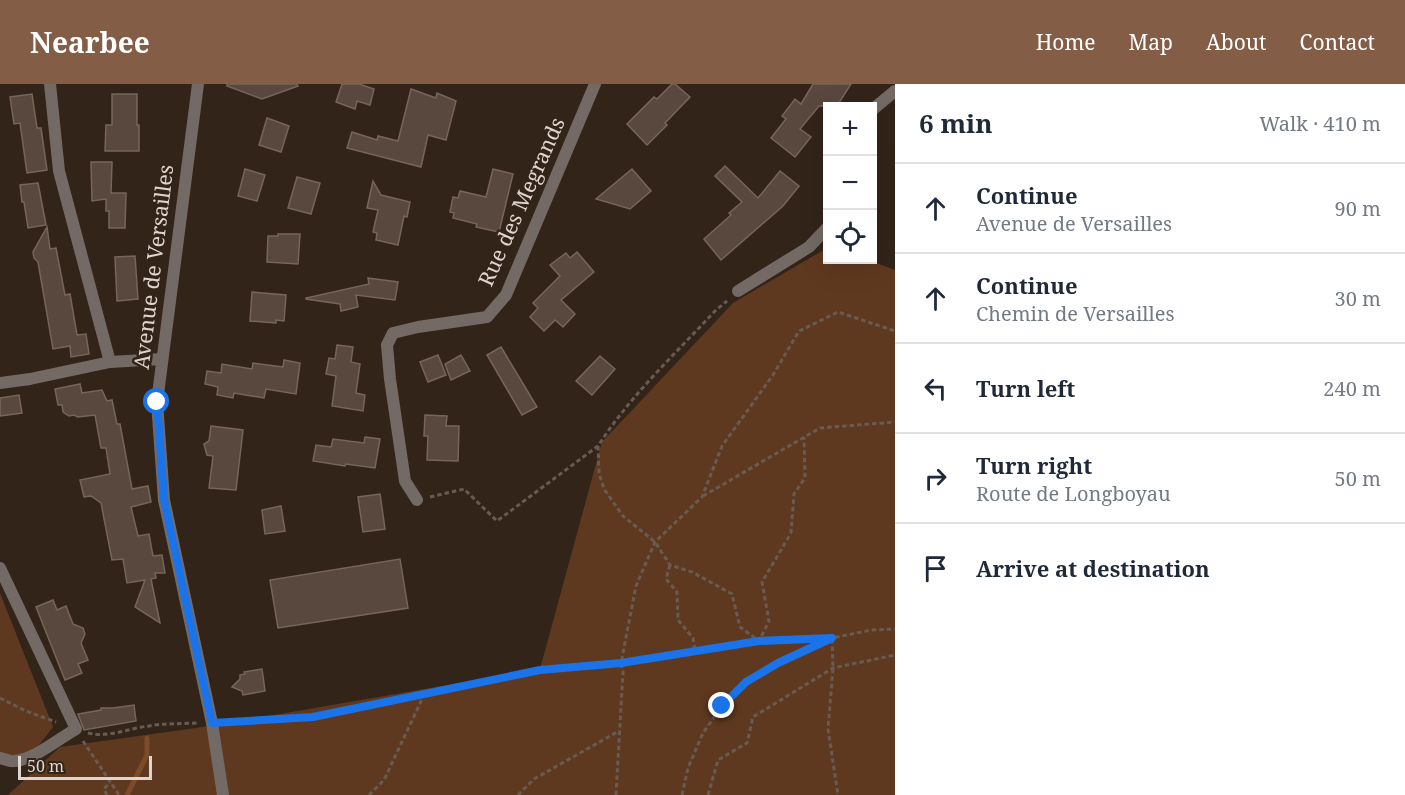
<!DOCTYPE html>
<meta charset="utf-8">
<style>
body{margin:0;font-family:"Noto Serif",serif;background:#f6f6f7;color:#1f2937}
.controls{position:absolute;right:18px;top:18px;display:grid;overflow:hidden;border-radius:0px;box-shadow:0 6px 24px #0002}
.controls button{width:54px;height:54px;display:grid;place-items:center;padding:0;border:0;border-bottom:2px solid #e0e1e3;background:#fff;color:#1f2937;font:30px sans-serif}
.scale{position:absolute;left:18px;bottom:15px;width:134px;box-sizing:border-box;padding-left:6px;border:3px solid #dfd5ce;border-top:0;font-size:16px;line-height:21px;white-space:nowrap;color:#dfd5ce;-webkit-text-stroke:4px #33241a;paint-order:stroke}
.stop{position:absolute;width:18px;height:18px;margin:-14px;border:4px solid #1a73e8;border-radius:50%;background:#fff}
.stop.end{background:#1a73e8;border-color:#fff;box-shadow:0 2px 6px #0008}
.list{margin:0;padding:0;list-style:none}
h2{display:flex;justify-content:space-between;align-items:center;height:78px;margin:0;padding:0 24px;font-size:26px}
h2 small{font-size:20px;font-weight:400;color:#747a83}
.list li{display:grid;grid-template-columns:39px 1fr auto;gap:18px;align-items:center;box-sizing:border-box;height:90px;padding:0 24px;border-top:2px solid #e0e1e3}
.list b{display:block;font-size:22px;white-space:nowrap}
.list p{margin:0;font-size:20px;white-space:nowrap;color:#747a83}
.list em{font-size:20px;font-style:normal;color:#747a83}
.icon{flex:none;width:33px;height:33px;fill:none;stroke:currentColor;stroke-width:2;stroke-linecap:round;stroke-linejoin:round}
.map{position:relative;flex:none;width:895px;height:711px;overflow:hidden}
header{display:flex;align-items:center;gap:36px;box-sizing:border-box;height:84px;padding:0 30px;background:#835d45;color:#fff}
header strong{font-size:28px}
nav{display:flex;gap:33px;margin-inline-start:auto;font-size:21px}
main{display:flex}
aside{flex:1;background:#fff}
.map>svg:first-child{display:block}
</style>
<header>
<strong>Nearbee</strong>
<nav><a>Home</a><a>Map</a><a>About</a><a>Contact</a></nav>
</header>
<main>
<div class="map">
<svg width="895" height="711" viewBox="0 0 895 711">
<rect width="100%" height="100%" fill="#33241a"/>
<g fill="#5f391f">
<polygon points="827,164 828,176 868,176 895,186 895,711 8,711 60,663 210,642 540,585 602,358 733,219"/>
<polygon points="0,509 53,643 36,665 15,678 0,670"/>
</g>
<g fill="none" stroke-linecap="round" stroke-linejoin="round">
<polyline stroke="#7c4b28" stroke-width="5" points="127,711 147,671 147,654"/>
</g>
<g fill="#59483e" stroke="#77655a" stroke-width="1.5">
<polygon points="227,0 297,0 298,2 262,15 227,2"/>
<polygon points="342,0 359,0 374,5 370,21 357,17 355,25 336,18"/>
<polygon points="672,0 675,0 690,13 665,39 667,41 647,61 627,40 654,13 657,15"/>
<polygon points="813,0 851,0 837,22 819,22 800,45 811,53 795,73 771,54 786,35 782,32 795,15 801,20"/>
<polygon points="411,5 436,14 437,9 456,17 446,56 428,51 421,83 347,64 352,48 377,56 378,52 398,57"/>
<polygon points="32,10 37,44 41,44 47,86 27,89 20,39 14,40 10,13"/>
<polygon points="112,10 137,10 137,41 139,41 139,67 105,67 106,41 112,41"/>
<polygon points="267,34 289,42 281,68 259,61"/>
<polygon points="91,78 112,78 111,109 126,109 125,144 109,144 109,127 106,127 106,115 92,117"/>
<polygon points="725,82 758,114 780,87 799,102 783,122 721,176 704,155 731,131 729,129 742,118 715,92"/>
<polygon points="245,85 265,91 257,117 238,112"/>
<polygon points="493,85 513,90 499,148 476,143 477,140 453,134 454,129 450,128 453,113 458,114 460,107 486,113"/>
<polygon points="632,85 651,107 630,125 596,115"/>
<polygon points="297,93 320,99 311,130 288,124"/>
<polygon points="373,97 381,111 410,118 407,133 404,132 398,161 376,156 377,149 373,148 378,126 367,124"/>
<polygon points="38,99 46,141 28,144 24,118 22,118 20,101"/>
<polygon points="47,143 50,165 56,164 65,211 70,210 77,251 86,250 89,270 71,273 70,262 53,265 38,178 34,174 33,168"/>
<polygon points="278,150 300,150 298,180 267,178 268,152 278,152"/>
<polygon points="577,168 594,188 561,216 575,230 563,243 555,236 544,247 530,233 538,224 533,219 560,192 550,181 566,169 570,174"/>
<polygon points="135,172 138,215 117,217 115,173"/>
<polygon points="368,194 398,198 395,216 356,211 358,223 341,227 340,220 306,215 306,214 369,200"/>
<polygon points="252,208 286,211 284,237 276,236 276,239 250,237"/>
<polygon points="337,261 353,263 351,278 360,280 356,309 365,311 363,327 332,322 336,292 326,290 329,274 335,275"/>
<polygon points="501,263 537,323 522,331 487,271"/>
<polygon points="438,271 446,291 428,298 420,278"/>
<polygon points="461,271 470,287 451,296 445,280"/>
<polygon points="600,272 615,285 592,311 576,297"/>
<polygon points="284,276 300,279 296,310 266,305 264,314 234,309 233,314 217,311 218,303 205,300 207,287 221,289 222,280 252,285 253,279 283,283"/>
<polygon points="80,300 82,309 102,306 107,317 112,316 117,340 120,340 132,405 148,402 151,418 131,423 138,452 149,450 153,472 162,471 165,489 155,489 156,494 151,495 160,539 135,523 145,496 127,499 123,475 112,476 101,419 91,412 84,413 80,396 110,390 106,364 101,364 95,331 78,333 74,331 69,332 63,328 62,321 58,321 55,305"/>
<polygon points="19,311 22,329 0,332 0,314"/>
<polygon points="425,331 447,332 446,342 459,342 458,377 427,376 428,352 424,352"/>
<polygon points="211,342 243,346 236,406 209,404 213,372 207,371 204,360 209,357"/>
<polygon points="365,353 380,355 375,384 346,380 345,382 313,377 316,361 331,363 333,355 364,359"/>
<polygon points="380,410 385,445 363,448 358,413"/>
<polygon points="281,422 285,447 265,450 262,426"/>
<polygon points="400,475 408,524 278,544 270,496"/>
<polygon points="53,516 57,526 66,522 73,540 83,544 85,550 81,559 88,576 78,580 82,589 65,596 36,523"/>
<polygon points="262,585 265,607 243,611 242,607 232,603 240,595 240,591 245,590 244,588"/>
<polygon points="134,621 136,637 84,646 78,630 101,626 101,624 113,624"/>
</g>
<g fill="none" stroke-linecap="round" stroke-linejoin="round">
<g stroke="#685b52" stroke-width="3" stroke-dasharray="4.5 3" stroke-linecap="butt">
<polyline points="598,362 599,389 604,405 623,432 655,458 670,481 692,488 732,510 740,543 759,557 769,537 762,498 791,449 794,410 805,394 804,353"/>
<polyline points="703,412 820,344 895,338"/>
<path d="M430,413L464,405L497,437L598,362C630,312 675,270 715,227L727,217"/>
<polyline points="670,481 666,495 677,508 678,536 693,554 695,567"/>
<polyline points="0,614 26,627 56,638"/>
<polyline points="225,638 313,633 540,586 621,579 759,557 832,554 833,584 828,645 838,711"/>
<path d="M88,649C108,654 130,644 149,642C165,639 181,640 197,639"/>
<polyline points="83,657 119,711"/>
<polyline points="107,711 104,705 110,698"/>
<polyline points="369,711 384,696 425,609"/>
<polyline points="518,711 534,695 619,647"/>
<polyline points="616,711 623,588 621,579 636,502 655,458 702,413 722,362 773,291 799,247 838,228 895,247"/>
<polyline points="682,711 688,684 703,649 722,622 746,598 778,579 832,554 871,546 895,545"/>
<polyline points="708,711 718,676 747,659 753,633 833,584 895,571"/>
</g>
<g stroke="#736a65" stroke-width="12">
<polyline points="50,0 59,87 110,278"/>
<polyline points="198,0 157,318 164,416 212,639 223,711"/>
<polyline points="872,26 895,7"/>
<polyline points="738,207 809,163 828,143"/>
<polyline points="0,299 30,295 110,278 162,275"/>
<polyline points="417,416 405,397 390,295 387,261 393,249 418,243 487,233 506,211 595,0"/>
<path d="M0,484L76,645C60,654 32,677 14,677C10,678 5,675 0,674"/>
</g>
</g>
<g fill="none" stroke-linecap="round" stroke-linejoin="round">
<polyline stroke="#1a73e8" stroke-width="8" points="157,318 164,416 212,639 313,633 540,586 621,579 759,557 832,554 778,579 746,598 722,622"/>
</g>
<g text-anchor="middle" stroke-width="5" stroke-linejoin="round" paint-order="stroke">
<g font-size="21" fill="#dfd5ce" stroke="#33241a">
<text transform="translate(522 118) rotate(-66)" y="7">Rue des Megrands</text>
<text transform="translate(154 183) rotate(-83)" y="7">Avenue de Versailles</text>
</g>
</g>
</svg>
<div class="controls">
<button>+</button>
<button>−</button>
<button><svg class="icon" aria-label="locate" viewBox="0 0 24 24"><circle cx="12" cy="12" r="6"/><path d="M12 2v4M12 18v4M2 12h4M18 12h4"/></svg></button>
</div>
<div class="scale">50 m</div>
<div class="stop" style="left:157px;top:318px"></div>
<div class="stop end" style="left:722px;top:622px"></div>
</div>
<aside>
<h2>6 min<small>Walk · 410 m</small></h2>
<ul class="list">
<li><svg class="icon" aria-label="ahead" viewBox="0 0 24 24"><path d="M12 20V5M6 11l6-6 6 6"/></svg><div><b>Continue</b><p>Avenue de Versailles</p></div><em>90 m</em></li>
<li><svg class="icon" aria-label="ahead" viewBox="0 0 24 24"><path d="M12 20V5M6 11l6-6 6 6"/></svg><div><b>Continue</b><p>Chemin de Versailles</p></div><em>30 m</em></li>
<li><svg class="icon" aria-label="left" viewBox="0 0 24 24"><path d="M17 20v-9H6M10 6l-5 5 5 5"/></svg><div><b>Turn left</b></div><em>240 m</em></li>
<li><svg class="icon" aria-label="right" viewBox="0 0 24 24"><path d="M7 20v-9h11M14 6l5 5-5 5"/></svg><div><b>Turn right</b><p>Route de Longboyau</p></div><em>50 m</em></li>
<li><svg class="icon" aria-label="arrive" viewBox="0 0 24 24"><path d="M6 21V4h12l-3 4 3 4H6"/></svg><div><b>Arrive at destination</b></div></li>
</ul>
</aside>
</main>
